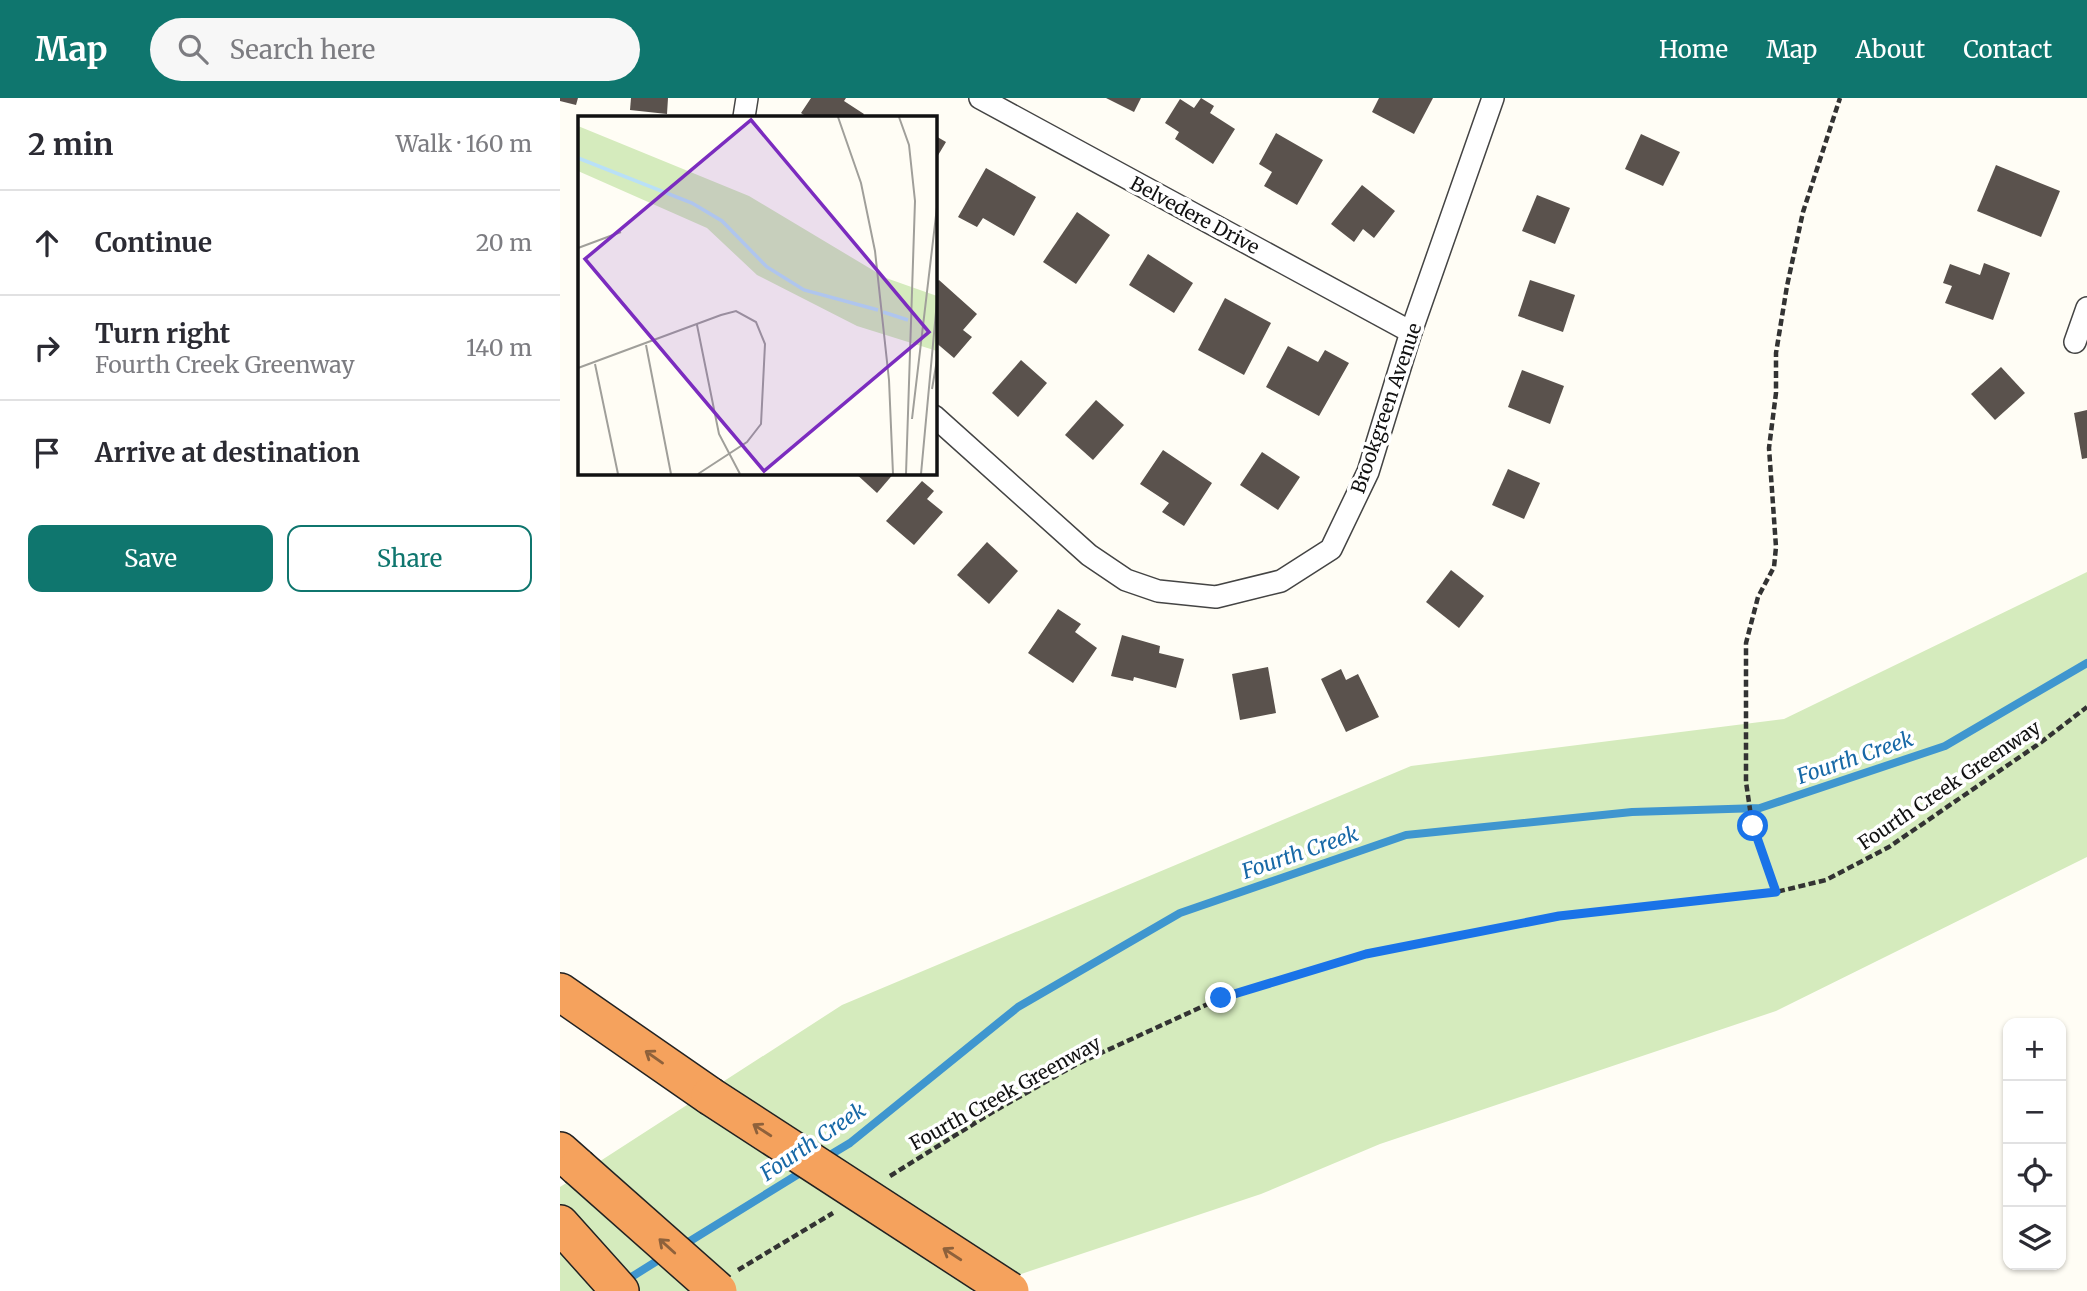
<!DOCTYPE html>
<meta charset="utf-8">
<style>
body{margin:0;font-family:Merriweather,serif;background:#f7f7f7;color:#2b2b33}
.controls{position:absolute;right:21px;bottom:21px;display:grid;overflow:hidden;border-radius:14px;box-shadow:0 2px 5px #0004}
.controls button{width:63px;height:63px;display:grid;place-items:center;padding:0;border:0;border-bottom:2px solid #e1e1e2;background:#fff;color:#2b2b33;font:35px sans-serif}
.stop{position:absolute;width:21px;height:21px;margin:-16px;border:5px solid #1a73e8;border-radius:50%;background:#fff}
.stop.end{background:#1a73e8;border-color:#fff;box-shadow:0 2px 7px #0008}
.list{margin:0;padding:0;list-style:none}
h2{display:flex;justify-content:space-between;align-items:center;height:91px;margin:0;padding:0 28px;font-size:30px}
h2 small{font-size:23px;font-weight:400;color:#7c7c81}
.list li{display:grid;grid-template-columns:46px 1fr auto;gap:21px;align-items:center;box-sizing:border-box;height:105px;padding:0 28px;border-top:2px solid #e1e1e2}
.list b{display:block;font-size:26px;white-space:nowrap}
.list p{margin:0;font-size:23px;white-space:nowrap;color:#7c7c81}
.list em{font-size:23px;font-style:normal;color:#7c7c81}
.actions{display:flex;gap:14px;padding:21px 28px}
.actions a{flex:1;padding:16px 0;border:2px solid #0f766e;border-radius:14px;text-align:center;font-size:24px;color:#0f766e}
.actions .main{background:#0f766e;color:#fff}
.icon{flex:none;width:38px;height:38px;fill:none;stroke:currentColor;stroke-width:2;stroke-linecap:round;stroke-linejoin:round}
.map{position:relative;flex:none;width:1527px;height:1193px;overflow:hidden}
header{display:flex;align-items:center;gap:42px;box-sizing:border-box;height:98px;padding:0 35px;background:#0f766e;color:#fff}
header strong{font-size:33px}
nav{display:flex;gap:38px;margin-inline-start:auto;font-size:24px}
.search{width:490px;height:63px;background:#f7f7f7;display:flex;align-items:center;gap:18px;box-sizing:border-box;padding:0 24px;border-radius:38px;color:#7c7c81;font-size:26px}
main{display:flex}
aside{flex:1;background:#fff}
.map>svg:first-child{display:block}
</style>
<header>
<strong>Map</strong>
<div class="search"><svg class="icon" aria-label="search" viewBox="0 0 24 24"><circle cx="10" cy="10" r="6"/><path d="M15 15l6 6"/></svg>Search here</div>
<nav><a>Home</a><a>Map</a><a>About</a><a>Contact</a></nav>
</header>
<main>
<aside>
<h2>2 min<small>Walk · 160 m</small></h2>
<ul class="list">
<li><svg class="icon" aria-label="ahead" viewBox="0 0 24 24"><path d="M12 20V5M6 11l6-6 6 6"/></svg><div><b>Continue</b></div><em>20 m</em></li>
<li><svg class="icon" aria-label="right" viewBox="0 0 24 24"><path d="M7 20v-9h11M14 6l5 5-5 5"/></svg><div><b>Turn right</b><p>Fourth Creek Greenway</p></div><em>140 m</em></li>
<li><svg class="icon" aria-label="arrive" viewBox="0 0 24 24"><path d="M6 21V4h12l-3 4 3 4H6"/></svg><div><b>Arrive at destination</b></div></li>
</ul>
<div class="actions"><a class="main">Save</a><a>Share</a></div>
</aside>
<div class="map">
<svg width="1527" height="1193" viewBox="0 0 1527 1193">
<rect width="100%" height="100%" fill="#fffdf5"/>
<polygon fill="#d5ebbd" points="1527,474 1527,759 1216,913 820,1046 701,1096 410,1193 0,1193 0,1089 282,907 851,668 1224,621"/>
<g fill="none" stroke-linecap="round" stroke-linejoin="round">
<g stroke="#3f96cf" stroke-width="8">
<polyline points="265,1060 290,1045 458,909 620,815 846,737 1072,714 1200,710 1385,648 1527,565"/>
<polyline points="122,1148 245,1072"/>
<polyline points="65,1183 105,1158"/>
</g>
</g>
<g fill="#5a524d">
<polygon points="0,0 18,0 16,7 0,3"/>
<polygon points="71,0 108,0 107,16 70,12"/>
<polygon points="251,0 286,0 284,3 304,16 302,19 247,19 241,15"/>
<polygon points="546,0 581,0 574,14"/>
<polygon points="641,0 654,8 650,15 675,31 653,66 615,41 619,34 605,25 620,1 634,10"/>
<polygon points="819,0 873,0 854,36 812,14"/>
<polygon points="716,35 763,62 737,107 704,88 712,74 699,66"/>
<polygon points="1081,36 1120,54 1103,88 1065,71"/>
<polygon points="374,37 386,44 374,64"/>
<polygon points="1436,67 1500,93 1481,139 1417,113"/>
<polygon points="426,70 476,99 454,138 423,120 417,129 398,119"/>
<polygon points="802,87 835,113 814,140 803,131 794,144 771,126"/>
<polygon points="977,97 1010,110 995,146 962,133"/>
<polygon points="517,114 550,137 516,186 483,164"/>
<polygon points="588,156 633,185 614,215 569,187"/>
<polygon points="1424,165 1450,175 1433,222 1385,205 1392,188 1383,185 1390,166 1420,177"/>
<polygon points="379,182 417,216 403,232 412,239 394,260 374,243 374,186"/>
<polygon points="970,182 1015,197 1003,234 958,218"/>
<polygon points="665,200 711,225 684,277 638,252"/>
<polygon points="728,248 758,264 765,252 789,265 759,318 706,289"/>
<polygon points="461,262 487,285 458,319 432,295"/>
<polygon points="1441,269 1465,295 1435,322 1411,296"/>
<polygon points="962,272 1004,288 990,326 948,309"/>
<polygon points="536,302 564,327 533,362 505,337"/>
<polygon points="1527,312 1527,360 1522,361 1514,315"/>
<polygon points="603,352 652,385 624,428 602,414 609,405 580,386"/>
<polygon points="702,354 740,379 718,412 680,387"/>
<polygon points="948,371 980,385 964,421 932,407"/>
<polygon points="294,374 335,374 317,395"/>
<polygon points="362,383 374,393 367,401 383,414 354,447 326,423"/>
<polygon points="427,444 458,473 429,506 397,477"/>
<polygon points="891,472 924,498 899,530 866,504"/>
<polygon points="498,511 521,526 515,534 537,550 513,585 468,555"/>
<polygon points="562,537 600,548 599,555 624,561 616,590 574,579 573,583 551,578"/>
<polygon points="708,569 716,615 680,622 672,576"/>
<polygon points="781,571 786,582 798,576 819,619 786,634 761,581"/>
</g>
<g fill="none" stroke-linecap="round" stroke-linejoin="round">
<g stroke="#444" stroke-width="24">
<g id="minor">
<polyline points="420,0 851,234"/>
<polyline points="184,19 187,0"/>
<polyline points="1515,244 1527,210"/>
<polyline points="374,318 529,457 566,482 598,493 656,499 721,483 771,451 808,374 851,234 933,0"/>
</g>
</g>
<g stroke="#222" stroke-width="40">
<g id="motorway">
<polyline points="0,894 150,998"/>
<polyline points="0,1053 18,1069"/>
<polyline points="0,1126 60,1193"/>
</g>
</g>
<g stroke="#333" stroke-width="4.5" stroke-dasharray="7 3.5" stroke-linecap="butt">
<polyline points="1216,794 1193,732 1186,684 1186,545 1198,499 1214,469 1216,449 1209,350 1216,295 1216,255 1227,188 1243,114 1280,0"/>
<polyline points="330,1078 431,1015 517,966 661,900 806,856 999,818 1216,794 1266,782 1329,749 1480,645 1527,609"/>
<polyline points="178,1172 273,1115"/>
</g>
<use href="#minor" stroke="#fff" stroke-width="21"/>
<use href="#motorway" stroke="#f5a25d" stroke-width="37"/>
<g stroke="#222" stroke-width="40" stroke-linecap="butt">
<g id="motorway-bridge">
<polyline points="150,998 450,1193"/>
<polyline points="18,1069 158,1193"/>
</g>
</g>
<use href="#motorway-bridge" stroke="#f5a25d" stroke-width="37"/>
</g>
<defs><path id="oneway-shaft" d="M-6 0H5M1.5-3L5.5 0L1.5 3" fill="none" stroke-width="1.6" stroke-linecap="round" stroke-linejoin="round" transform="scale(1.75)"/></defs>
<g stroke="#8e613b">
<use href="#oneway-shaft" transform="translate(94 959) rotate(-145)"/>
<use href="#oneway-shaft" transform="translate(202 1032) rotate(-147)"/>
<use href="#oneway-shaft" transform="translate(107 1148) rotate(-138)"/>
<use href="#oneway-shaft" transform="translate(392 1156) rotate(-147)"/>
</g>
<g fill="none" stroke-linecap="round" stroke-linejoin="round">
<polyline stroke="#1a73e8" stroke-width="9" points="661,900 806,856 999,818 1216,794 1193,728"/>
</g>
<g text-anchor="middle" stroke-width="7" stroke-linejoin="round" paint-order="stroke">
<g font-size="19" fill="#111" stroke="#fff">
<text transform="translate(635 117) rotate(28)" y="7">Belvedere Drive</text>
<text transform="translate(826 310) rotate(-71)" y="7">Brookgreen Avenue</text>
<text transform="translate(1389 687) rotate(-34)" y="7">Fourth Creek Greenway</text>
<text transform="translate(445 995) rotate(-29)" y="7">Fourth Creek Greenway</text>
</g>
<g font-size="21" font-style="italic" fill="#1768a6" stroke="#fff">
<text transform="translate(1295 660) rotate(-19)" y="7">Fourth Creek</text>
<text transform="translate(740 755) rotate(-19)" y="7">Fourth Creek</text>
<text transform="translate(253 1044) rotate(-34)" y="7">Fourth Creek</text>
</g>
</g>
<g transform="translate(18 18)">
<rect width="359" height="359" fill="#fffdf5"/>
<path d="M0,10L171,80L308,162L359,180V235L279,210L179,159L129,112L0,55Z" fill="#d5ebbd"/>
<path fill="none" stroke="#b9e0f7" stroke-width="3.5" d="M0,42L114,87L144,105L189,151L226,174L300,194M305,196L330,204"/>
<path fill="none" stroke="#a09f9a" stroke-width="2" d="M260,1L283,67L297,135L311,264L315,358M321,1L331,29L337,85L328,358M0,132L43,116M119,209L141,318L162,358M68,229L93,358M17,248L40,358M0,252L143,199L158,195L178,206L187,228L183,308L169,326L120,358M354,273L359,244M334,303L359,91M343,358L359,185"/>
<path fill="#7b2cbf" fill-opacity="0.15" stroke="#7b2cbf" stroke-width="3.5" d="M173,4L351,216L186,355L7,143Z"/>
<rect width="359" height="359" fill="none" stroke="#111" stroke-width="3.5"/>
</g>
</svg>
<div class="controls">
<button>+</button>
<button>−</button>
<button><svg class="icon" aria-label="locate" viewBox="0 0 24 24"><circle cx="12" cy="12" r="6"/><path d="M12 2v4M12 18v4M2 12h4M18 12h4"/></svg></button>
<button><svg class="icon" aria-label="layers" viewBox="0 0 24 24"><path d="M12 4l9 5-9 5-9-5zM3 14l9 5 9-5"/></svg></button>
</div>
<div class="stop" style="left:1193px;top:728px"></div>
<div class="stop end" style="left:661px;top:900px"></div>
</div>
</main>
